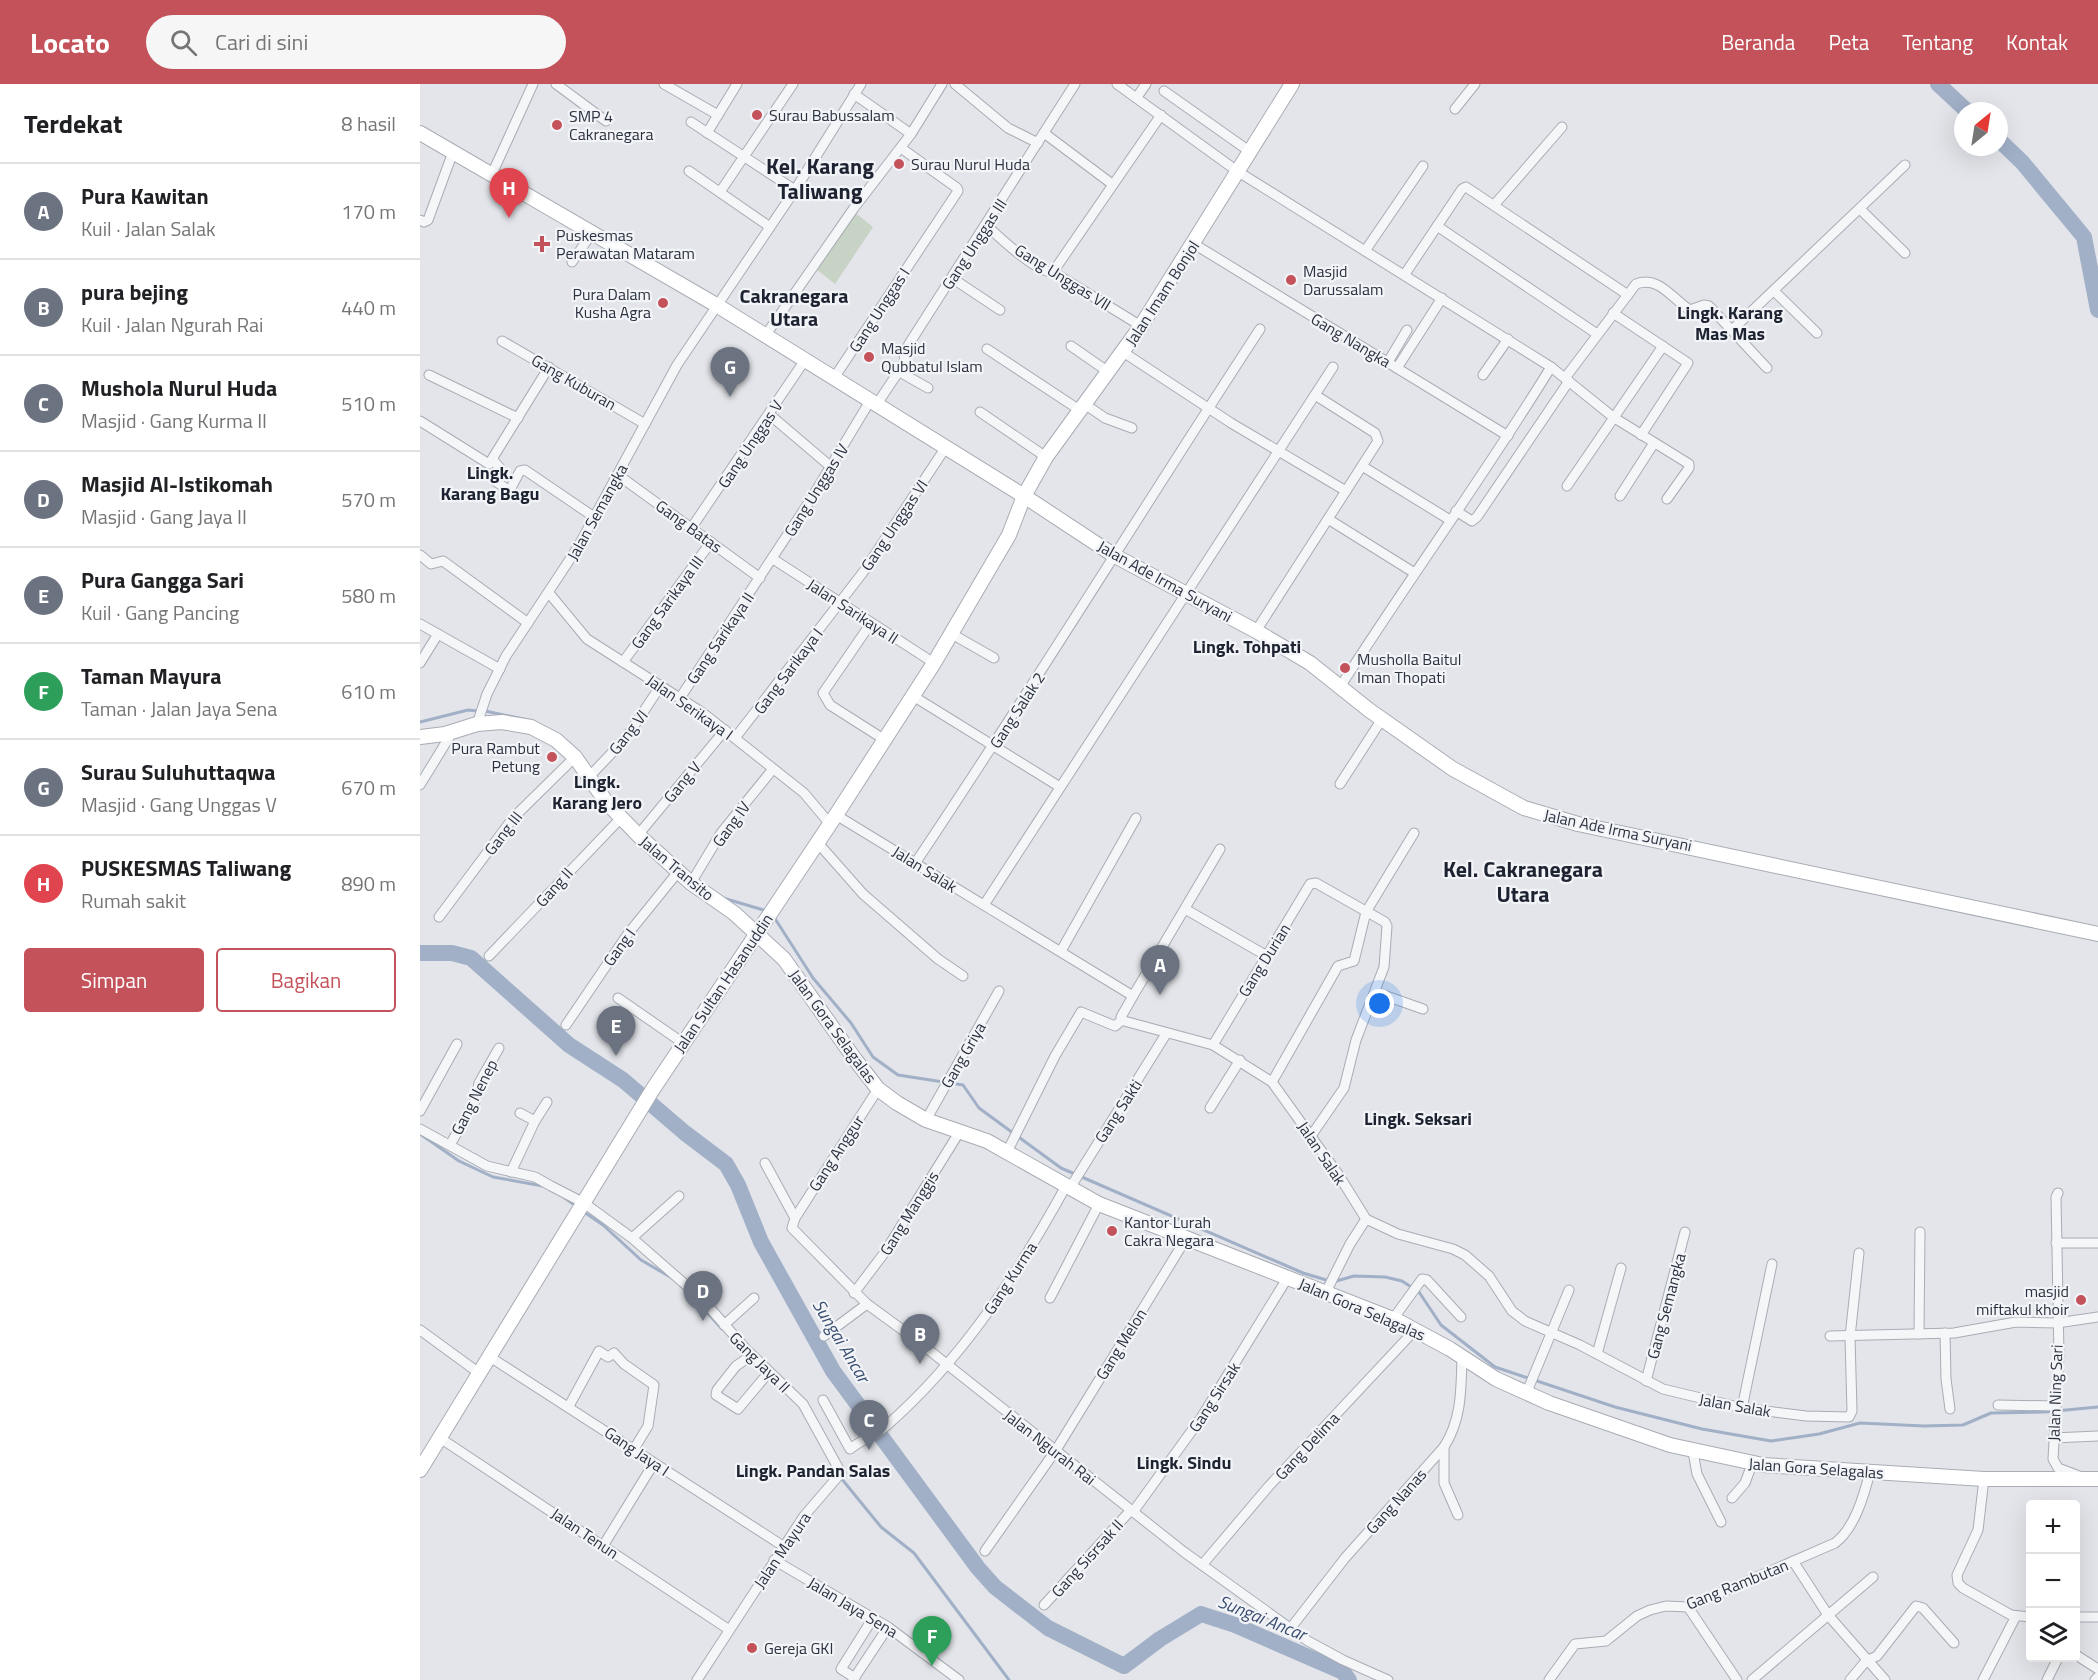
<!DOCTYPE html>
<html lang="id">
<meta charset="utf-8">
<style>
body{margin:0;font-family:"Titillium Web",sans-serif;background:#f6f6f6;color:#202124}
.controls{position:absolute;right:18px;bottom:18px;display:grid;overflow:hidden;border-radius:6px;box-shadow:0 6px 24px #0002}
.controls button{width:54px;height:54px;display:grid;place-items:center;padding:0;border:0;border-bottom:2px solid #e0e0e0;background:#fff;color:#202124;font:30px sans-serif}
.compass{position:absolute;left:1534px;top:18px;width:54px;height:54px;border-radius:50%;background:#fff;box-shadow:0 6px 24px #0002;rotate:30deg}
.you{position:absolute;left:960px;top:920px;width:21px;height:21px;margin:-15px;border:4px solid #fff;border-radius:50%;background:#1a73e8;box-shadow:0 0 0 9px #1a73e833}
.badge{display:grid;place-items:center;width:39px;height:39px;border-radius:50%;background:#c4525a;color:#fff;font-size:20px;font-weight:700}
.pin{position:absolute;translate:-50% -50px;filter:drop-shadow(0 2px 3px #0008)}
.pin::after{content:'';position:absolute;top:32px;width:21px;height:18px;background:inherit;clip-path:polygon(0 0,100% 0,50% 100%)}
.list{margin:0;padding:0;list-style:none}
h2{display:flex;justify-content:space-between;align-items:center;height:78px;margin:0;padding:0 24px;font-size:26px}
h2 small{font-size:20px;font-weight:400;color:#757577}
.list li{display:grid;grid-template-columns:39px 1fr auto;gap:18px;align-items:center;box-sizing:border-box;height:96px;padding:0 24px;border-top:2px solid #e0e0e0}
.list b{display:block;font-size:22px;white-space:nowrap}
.list p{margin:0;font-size:20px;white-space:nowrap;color:#757577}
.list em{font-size:20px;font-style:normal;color:#757577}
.actions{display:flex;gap:12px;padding:18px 24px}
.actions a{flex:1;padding:14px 0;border:2px solid #c4525a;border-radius:6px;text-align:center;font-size:21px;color:#c4525a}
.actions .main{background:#c4525a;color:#fff}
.icon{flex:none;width:33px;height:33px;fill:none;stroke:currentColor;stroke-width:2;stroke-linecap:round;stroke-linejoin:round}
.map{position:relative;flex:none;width:1678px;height:1596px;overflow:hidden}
header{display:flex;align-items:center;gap:36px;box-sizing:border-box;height:84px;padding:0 30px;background:#c4525a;color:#fff}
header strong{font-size:28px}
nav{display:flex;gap:33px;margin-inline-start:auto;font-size:21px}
.search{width:420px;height:54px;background:#f6f6f6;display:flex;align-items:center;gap:15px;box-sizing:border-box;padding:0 21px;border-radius:33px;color:#757577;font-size:22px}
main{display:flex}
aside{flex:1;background:#fff}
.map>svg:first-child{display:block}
</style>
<header>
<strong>Locato</strong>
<div class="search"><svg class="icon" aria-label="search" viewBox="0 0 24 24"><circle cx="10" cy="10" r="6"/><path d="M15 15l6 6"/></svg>Cari di sini</div>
<nav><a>Beranda</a><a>Peta</a><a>Tentang</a><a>Kontak</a></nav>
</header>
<main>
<aside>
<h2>Terdekat<small>8 hasil</small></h2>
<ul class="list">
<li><span class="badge" style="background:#6b7280">A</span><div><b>Pura Kawitan</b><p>Kuil · Jalan Salak</p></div><em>170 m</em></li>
<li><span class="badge" style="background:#6b7280">B</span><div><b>pura bejing</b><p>Kuil · Jalan Ngurah Rai</p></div><em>440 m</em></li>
<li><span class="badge" style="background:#6b7280">C</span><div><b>Mushola Nurul Huda</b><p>Masjid · Gang Kurma II</p></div><em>510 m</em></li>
<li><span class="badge" style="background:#6b7280">D</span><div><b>Masjid Al-Istikomah</b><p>Masjid · Gang Jaya II</p></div><em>570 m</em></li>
<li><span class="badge" style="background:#6b7280">E</span><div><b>Pura Gangga Sari</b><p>Kuil · Gang Pancing</p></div><em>580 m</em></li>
<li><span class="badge" style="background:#2e9e5b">F</span><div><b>Taman Mayura</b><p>Taman · Jalan Jaya Sena</p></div><em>610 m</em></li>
<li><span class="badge" style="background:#6b7280">G</span><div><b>Surau Suluhuttaqwa</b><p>Masjid · Gang Unggas V</p></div><em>670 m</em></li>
<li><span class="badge" style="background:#e0444e">H</span><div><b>PUSKESMAS Taliwang</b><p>Rumah sakit</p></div><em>890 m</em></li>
</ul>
<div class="actions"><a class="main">Simpan</a><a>Bagikan</a></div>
</aside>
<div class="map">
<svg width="1678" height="1596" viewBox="0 0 1678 1596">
<rect width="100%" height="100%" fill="#e3e5ea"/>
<polygon fill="#c7d3c4" points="434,128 453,143 415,200 396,185"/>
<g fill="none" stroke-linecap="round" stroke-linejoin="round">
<g stroke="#a1b0c7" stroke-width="3">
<polyline points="65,627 108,636"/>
<polyline points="0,638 48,626 58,627"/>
<polyline points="303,814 347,827"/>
<polyline points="354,833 393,894 431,939 453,973 478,991 543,1001 559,1024 641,1084 883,1189 913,1198 934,1192 965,1193 982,1197 999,1208 1021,1241 1075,1283 1195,1323 1282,1345 1351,1357 1399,1350 1440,1339 1504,1342 1543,1341 1571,1329 1625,1328 1678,1323"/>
<polyline points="0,1050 39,1077 73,1093 123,1102"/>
<polyline points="142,1112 156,1122"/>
<polyline points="164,1128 183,1141 221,1176 252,1194"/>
<polyline points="270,1210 302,1245"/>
<polyline points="421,1394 461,1443 494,1469 589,1596"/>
</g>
<g stroke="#a1b0c7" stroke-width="16">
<polyline points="1518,0 1547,27"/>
<polyline points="1579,56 1602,78 1664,153 1678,226"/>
<polyline points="0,869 32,869 51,874 149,961 203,996 265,1049 306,1080 318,1101 341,1158 413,1287 558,1484 575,1503 628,1544 704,1582 740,1555 781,1530 815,1541 923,1588 929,1596"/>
</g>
<g stroke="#a8acb4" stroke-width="11">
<g id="street">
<polyline points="136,0 186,37"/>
<polyline points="244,0 298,31"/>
<polyline points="535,0 588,44 618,59"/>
<polyline points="697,0 817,87 1131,283 1193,333 1269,380 1269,384 1247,415"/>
<polyline points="744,7 829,67"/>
<polyline points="434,10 491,50"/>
<polyline points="717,13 726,0"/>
<polyline points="1035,25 1055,0"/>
<polyline points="271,38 375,106"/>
<polyline points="287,49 317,0"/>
<polyline points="624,49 692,100"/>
<polyline points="269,87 350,143"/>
<polyline points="72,90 113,0"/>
<polyline points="300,108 373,0"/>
<polyline points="1075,120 1142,43"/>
<polyline points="1440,125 1485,169"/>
<polyline points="0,136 4,138 8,136 33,68"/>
<path d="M567,142C579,153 618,190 633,188L721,242"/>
<polyline points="1017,142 1177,250"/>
<polyline points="774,160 1088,352"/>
<polyline points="945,167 1003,82"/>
<polyline points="152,178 172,149"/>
<polyline points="633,188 741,31"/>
<polyline points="985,190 1042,105 1046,103 1208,211"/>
<polyline points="532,194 580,226"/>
<polyline points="1354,207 1397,249"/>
<polyline points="1193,229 1268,279 1221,351"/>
<polyline points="1312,246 1485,81"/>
<polyline points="345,252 434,124 491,50 522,0"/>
<polyline points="82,257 225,340"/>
<polyline points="651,262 687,287"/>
<polyline points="567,265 658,325"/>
<polyline points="703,268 811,339 926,407"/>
<polyline points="968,278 987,246"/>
<polyline points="977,284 1022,214"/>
<polyline points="478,287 508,304"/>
<polyline points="9,291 98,334"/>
<polyline points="1063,291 1088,255"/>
<polyline points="414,294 538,107 537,104 481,64"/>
<path d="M1145,294L1216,200C1239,191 1253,216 1270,226L1284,221L1289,222L1347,284"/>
<polyline points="663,319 685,334 712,344"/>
<polyline points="457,320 485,278 484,270 489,260 655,0"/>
<polyline points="560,328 626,373"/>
<polyline points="350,331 410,382"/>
<polyline points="0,337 69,380 129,283"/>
<polyline points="73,376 80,384 75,397 87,405 91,404 100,387 105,386 174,433"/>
<polyline points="942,382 1030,436"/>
<polyline points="198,391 340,494"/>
<polyline points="1147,402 1243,262"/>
<polyline points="1200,412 1234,359"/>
<polyline points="1036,427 1052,437 1057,433 1149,297"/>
<polyline points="908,435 993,488"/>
<polyline points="272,443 385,276"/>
<polyline points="0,471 11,480 23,477 108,539"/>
<polyline points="353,475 514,579"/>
<polyline points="129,509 167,555 283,629 384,709 410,740"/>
<polyline points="451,539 403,609 410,621 465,656"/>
<polyline points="0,540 80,585"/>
<polyline points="836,547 958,357 955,349 895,311"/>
<polyline points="532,550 574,574"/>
<polyline points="203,578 291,458"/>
<polyline points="0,579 18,550"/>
<path d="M920,603C989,495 1064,392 1131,283"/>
<polyline points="493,612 640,703"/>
<polyline points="260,614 391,415 450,317"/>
<polyline points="57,640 67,610 86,572 158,463 257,281 375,106 441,0"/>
<polyline points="315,654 444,487 526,363"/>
<polyline points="168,694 206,654 241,601"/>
<polyline points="920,700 962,635"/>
<polyline points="0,701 33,647"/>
<polyline points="416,731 713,912 701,933 704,937 793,961 852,998 918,1090 946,1135 978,1150 1033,1165 1045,1171 1069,1192 1092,1227 1105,1237 1160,1261 1243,1305 1322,1324 1386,1332 1429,1333 1432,1327 1430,1253 1439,1169"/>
<polyline points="218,751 305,646"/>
<polyline points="398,759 443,810 518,875 543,892"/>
<path d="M496,778C614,602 724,422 840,245"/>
<polyline points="271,799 301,749 353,685"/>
<path d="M564,821C681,642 796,462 913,283"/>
<polyline points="765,825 847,872"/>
<polyline points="19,833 93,734 155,673"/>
<polyline points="641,867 716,734"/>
<polyline points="69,872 200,735"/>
<polyline points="955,908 1003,925"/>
<polyline points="713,912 800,765"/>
<polyline points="198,914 263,959"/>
<polyline points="146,941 207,851 258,788"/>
<polyline points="793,961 890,800 896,799 965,838 967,842 964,883 936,956 924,1004 891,1052"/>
<polyline points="852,998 918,882 934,877 946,828 994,749"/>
<polyline points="790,1024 820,976"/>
<polyline points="0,1027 37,960"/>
<polyline points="100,1029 115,1037"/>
<polyline points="506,1036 579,907"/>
<polyline points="0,1045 67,1082 115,1093 131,1102 164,1119 212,1154 282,1215 326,1265 383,1320 421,1389 384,1432 277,1596"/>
<polyline points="30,1061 55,1017 59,999 79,964"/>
<polyline points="587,1068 635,972 661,928 695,942 702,936"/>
<polyline points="345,1079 375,1134 372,1144 447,1220 495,1255 764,1468 888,1557 923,1576 968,1596"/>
<polyline points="91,1088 115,1037 127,1018"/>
<polyline points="650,1104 746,950"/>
<polyline points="1638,1109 1636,1113 1639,1271 1633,1375 1638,1384 1659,1392"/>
<polyline points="375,1134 458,1005"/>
<polyline points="212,1154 259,1112"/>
<polyline points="1636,1159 1678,1159"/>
<polyline points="906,1208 930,1160 946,1135"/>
<polyline points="434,1209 465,1168 540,1047"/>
<polyline points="630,1214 679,1120"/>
<polyline points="973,1235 1002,1195 1007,1196 1041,1233"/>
<polyline points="304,1241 334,1214"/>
<polyline points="0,1246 59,1289"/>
<polyline points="1525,1249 1526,1295 1530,1325"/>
<polyline points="1499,1250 1500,1148"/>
<polyline points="404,1252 447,1220"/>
<polyline points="1410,1252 1534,1249 1596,1238 1637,1239 1678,1233"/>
<polyline points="1177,1270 1201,1184"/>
<polyline points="332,1271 316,1282 297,1306 296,1311 318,1325 349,1288"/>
<polyline points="70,1273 363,1462"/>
<polyline points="1226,1297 1265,1148"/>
<polyline points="1106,1310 1149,1206"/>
<path d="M403,1316L430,1365C441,1356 455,1351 465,1343C542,1276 597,1191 646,1102"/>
<polyline points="1578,1321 1635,1322"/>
<polyline points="149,1322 179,1267 188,1273 194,1269 204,1280 234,1301 228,1342 214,1365"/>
<polyline points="1322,1324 1352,1180"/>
<polyline points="20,1354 308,1545"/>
<polyline points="1633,1354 1678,1352"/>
<polyline points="1024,1363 1024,1399 1038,1431"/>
<polyline points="1273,1368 1277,1390 1301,1438"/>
<polyline points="1564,1395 1558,1446 1537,1491 1538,1499 1543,1504 1591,1531 1610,1533"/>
<polyline points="1312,1414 1325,1399 1332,1380"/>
<polyline points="713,1428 781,1334 868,1193"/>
<polyline points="183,1462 234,1379"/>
<polyline points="565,1467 636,1366 767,1153"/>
<polyline points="354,1476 468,1543 539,1596"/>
<polyline points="1373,1477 1408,1531 1465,1596"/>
<polyline points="782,1481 849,1402 995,1246"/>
<polyline points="624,1521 711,1426"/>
<polyline points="1268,1523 1317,1596"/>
<polyline points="1656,1533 1678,1533"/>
<path d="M870,1545L925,1474L1024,1363C1042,1335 1041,1305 1042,1272"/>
<polyline points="1656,1571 1678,1585"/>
<polyline points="435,1594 421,1585 453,1534"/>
<polyline points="433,1596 468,1543"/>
<path d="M1129,1596L1155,1560L1186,1557L1217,1532L1230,1526L1246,1522L1268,1523L1415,1459C1435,1444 1444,1411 1450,1388"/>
<polyline points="1332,1596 1453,1493"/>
<polyline points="1430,1596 1446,1577 1457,1572 1496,1522 1503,1524 1534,1559"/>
<polyline points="1563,1596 1596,1532"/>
<polyline points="1627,1596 1638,1574"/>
<polyline points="1675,1596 1678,1593"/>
</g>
</g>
<g stroke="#a8acb4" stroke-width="16">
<g id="secondary">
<polyline points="0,49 298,222 604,412 695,472 836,547 890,579 949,626 1033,685 1104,724 1158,740 1678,850"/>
<polyline points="0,653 25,650 57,640 82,638 111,643 136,656 155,673 187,719 218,751 271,799 314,829 364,875 434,974 458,1005 477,1019 506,1036 567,1057 679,1120 978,1237 1030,1265 1076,1295 1129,1319 1250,1361 1343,1381 1564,1395 1678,1395"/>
<polyline points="0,1386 233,1005 416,731 514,579 589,451 604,412 626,373 721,242 872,0"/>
</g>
</g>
<use href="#street" stroke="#f5f6f8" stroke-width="9"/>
<use href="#secondary" stroke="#fff" stroke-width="14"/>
</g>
<g fill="#c4525a" stroke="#f2f4f7" stroke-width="2">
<circle cx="337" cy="31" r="6"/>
<circle cx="137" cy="41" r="6"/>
<circle cx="479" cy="80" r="6"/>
<path d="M119 151h6v6h6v6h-6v6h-6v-6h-6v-6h6z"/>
<circle cx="871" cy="196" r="6"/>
<circle cx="243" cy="219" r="6"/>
<circle cx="449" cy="273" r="6"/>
<circle cx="925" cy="584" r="6"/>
<circle cx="132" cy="673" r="6"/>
<circle cx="692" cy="1147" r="6"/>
<circle cx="1661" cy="1216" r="6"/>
<circle cx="332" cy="1564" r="6"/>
</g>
<g text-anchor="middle" stroke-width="4.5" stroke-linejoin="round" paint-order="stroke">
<g font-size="16" fill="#2c3241" stroke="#f2f4f7" text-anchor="start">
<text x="349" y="37">Surau Babussalam</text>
<text x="149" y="38">SMP 4<tspan x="149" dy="18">Cakranegara</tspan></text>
<text x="491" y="86">Surau Nurul Huda</text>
<text x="136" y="157">Puskesmas<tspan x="136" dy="18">Perawatan Mataram</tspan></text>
<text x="883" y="193">Masjid<tspan x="883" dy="18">Darussalam</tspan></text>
<text x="231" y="216" text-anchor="end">Pura Dalam<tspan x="231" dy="18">Kusha Agra</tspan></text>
<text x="461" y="270">Masjid<tspan x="461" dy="18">Qubbatul Islam</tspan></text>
<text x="937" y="581">Musholla Baitul<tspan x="937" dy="18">Iman Thopati</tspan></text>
<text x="120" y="670" text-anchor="end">Pura Rambut<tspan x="120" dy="18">Petung</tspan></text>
<text x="704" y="1144">Kantor Lurah<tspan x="704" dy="18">Cakra Negara</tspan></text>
<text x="1649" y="1213" text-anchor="end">masjid<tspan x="1649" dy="18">miftakul khoir</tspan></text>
<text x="344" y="1570">Gereja GKI</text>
</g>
<g font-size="16" fill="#2c3241" stroke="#f2f4f7">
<text transform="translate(554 160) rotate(-57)" y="6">Gang Unggas III</text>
<text transform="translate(643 193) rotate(32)" y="6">Gang Unggas VII</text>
<text transform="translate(742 209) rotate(-57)" y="6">Jalan Imam Bonjol</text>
<text transform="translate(459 226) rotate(-57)" y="6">Gang Unggas I</text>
<text transform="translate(931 256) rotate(31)" y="6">Gang Nangka</text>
<text transform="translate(154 298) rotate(30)" y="6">Gang Kuburan</text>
<text transform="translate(330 360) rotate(-56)" y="6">Gang Unggas V</text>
<text transform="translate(396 406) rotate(-58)" y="6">Gang Unggas IV</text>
<text transform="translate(177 428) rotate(-61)" y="6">Jalan Semangka</text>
<text transform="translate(474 441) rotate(-56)" y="6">Gang Unggas VI</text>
<text transform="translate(269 442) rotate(36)" y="6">Gang Batas</text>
<text transform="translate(745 497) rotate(29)" y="6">Jalan Ade Irma Suryani</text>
<text transform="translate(247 518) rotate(-54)" y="6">Gang Sarikaya III</text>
<text transform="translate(433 527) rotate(33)" y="6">Jalan Sarikaya II</text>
<text transform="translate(300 554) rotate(-56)" y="6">Gang Sarikaya II</text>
<text transform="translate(368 587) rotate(-53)" y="6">Gang Sarikaya I</text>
<text transform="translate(270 623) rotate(35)" y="6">Jalan Serikaya I</text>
<text transform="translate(597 626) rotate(-57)" y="6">Gang Salak 2</text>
<text transform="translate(208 648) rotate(-52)" y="6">Gang VI</text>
<text transform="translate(262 698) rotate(-50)" y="6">Gang V</text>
<text transform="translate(311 740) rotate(-54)" y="6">Gang IV</text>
<text transform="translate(1198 746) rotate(12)" y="6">Jalan Ade Irma Suryani</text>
<text transform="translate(83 749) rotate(-52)" y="6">Gang III</text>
<text transform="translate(257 784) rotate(40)" y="6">Jalan Transito</text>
<text transform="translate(505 785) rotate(32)" y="6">Jalan Salak</text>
<text transform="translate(134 803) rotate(-48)" y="6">Gang II</text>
<text transform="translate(199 863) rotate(-54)" y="6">Gang I</text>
<text transform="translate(844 876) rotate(-58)" y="6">Gang Durian</text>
<text transform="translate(303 899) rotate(-56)" y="6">Jalan Sultan Hasanuddin</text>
<text transform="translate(413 942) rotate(54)" y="6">Jalan Gora Selagalas</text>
<text transform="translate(543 971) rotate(-60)" y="6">Gang Griya</text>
<text transform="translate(54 1013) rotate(-63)" y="6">Gang Nenep</text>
<text transform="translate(698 1027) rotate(-57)" y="6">Gang Sakti</text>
<text transform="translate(416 1069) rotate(-57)" y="6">Gang Anggur</text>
<text transform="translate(902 1069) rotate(56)" y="6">Jalan Salak</text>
<text transform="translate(489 1129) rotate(-58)" y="6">Gang Manggis</text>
<text transform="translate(590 1194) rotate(-57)" y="6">Gang Kurma</text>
<text transform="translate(1246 1222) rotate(-75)" y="6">Gang Semangka</text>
<text transform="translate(942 1225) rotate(23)" y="6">Jalan Gora Selagalas</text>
<text transform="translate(701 1260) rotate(-58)" y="6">Gang Melon</text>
<text transform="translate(340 1278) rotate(45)" y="6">Gang Jaya II</text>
<text transform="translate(1635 1309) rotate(-88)" y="6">Jalan Ning Sari</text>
<text transform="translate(794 1313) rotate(-57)" y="6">Gang Sirsak</text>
<text transform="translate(1315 1321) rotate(10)" y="6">Jalan Salak</text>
<text transform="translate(887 1362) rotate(-47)" y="6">Gang Delima</text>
<text transform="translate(630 1363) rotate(38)" y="6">Jalan Ngurah Rai</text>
<text transform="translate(217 1367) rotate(34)" y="6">Gang Jaya I</text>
<text transform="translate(1396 1384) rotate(4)" y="6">Jalan Gora Selagalas</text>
<text transform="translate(976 1417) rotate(-48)" y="6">Gang Nanas</text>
<text transform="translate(165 1449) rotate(34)" y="6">Jalan Tenun</text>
<text transform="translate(362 1466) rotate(-56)" y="6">Jalan Mayura</text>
<text transform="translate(667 1474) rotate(-48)" y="6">Gang Sisrsak II</text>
<text transform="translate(1317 1500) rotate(-22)" y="6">Gang Rambutan</text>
<text transform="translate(433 1523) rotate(31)" y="6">Jalan Jaya Sena</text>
</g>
<g font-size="18" font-weight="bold" fill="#1e2332" stroke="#f2f4f7">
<text x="1310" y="235">Lingk. Karang<tspan x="1310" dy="21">Mas Mas</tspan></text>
<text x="70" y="395">Lingk.<tspan x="70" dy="21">Karang Bagu</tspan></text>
<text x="827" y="569">Lingk. Tohpati</text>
<text x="177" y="704">Lingk.<tspan x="177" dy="21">Karang Jero</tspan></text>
<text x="998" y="1041">Lingk. Seksari</text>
<text x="764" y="1385">Lingk. Sindu</text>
<text x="393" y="1393">Lingk. Pandan Salas</text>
</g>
<g font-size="18" font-style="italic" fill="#394d71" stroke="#f2f4f7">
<text transform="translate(421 1257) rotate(59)" y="6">Sungai Ancar</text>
<text transform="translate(842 1534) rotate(22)" y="6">Sungai Ancar</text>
</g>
<g font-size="20" font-weight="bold" fill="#1e2332" stroke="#f2f4f7">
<text x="374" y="219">Cakranegara<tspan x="374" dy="23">Utara</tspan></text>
</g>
<g font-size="22" font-weight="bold" fill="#1e2332" stroke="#f2f4f7">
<text x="400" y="90">Kel. Karang<tspan x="400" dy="25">Taliwang</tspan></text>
<text x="1103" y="793">Kel. Cakranegara<tspan x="1103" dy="25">Utara</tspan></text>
</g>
</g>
</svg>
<div class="controls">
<button>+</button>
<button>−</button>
<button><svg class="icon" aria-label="layers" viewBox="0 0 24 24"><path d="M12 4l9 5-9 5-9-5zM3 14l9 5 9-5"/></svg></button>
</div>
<svg class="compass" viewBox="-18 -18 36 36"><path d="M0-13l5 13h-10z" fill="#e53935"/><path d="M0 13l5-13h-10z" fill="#757577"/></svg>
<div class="you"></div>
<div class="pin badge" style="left:740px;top:911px;background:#6b7280">A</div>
<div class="pin badge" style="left:500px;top:1280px;background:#6b7280">B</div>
<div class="pin badge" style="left:449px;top:1366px;background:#6b7280">C</div>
<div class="pin badge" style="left:283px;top:1237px;background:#6b7280">D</div>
<div class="pin badge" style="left:196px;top:972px;background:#6b7280">E</div>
<div class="pin badge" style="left:512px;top:1582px;background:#2e9e5b">F</div>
<div class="pin badge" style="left:310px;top:313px;background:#6b7280">G</div>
<div class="pin badge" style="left:89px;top:134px;background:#e0444e">H</div>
</div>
</main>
